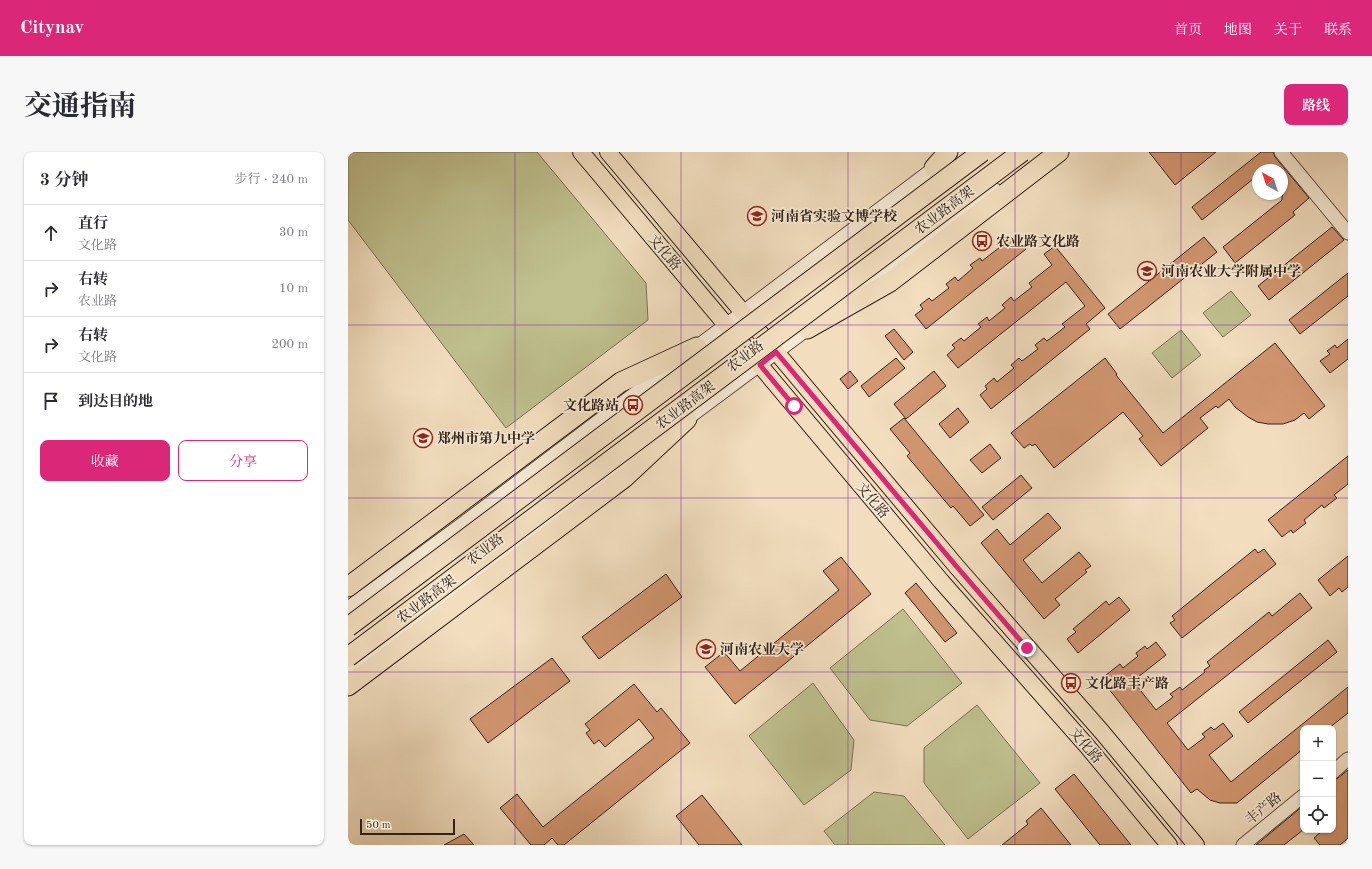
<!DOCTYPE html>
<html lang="zh">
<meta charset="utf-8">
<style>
body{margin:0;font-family:"Old Standard TT","Noto Serif SC",serif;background:#f7f7f7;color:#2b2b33}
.controls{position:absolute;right:12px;bottom:12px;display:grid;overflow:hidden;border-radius:8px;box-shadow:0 1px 3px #0004}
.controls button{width:36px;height:36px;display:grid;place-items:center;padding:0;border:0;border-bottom:1px solid #e1e1e2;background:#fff;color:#2b2b33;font:20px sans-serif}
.compass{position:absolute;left:904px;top:12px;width:36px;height:36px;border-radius:50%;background:#fff;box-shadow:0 1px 3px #0004;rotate:321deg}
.scale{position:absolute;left:12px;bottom:10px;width:95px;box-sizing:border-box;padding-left:4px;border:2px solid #33221a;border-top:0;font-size:11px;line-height:14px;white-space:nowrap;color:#33221a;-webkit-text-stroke:3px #f7ead5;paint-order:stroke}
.stop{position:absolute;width:12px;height:12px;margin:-9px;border:3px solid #db2777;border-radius:50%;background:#fff}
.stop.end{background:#db2777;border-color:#fff;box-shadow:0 1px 4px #0008}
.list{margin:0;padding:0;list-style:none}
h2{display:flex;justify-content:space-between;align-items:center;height:52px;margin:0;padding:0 16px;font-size:17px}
h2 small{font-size:13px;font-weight:400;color:#7c7c81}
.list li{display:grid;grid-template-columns:26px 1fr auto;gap:12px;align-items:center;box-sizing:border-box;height:56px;padding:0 16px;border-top:1px solid #e1e1e2}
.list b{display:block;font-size:15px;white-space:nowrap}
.list p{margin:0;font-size:13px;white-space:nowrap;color:#7c7c81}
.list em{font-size:13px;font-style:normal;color:#7c7c81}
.actions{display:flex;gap:8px;padding:12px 16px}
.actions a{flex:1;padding:9px 0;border:1px solid #db2777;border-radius:8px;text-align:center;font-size:14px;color:#db2777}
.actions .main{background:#db2777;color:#fff}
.icon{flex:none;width:22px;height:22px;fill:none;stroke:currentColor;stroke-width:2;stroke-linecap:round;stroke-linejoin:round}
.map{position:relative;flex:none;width:1000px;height:693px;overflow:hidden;border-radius:8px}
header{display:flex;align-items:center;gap:24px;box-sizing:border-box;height:56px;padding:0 20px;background:#db2777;color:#fff}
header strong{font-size:19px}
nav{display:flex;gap:22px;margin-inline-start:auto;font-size:14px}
.intro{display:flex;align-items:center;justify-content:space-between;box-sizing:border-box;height:96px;padding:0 24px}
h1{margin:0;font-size:28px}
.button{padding:10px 18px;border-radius:8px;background:#db2777;color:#fff;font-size:14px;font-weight:700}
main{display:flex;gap:24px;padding:0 24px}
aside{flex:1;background:#fff;border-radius:8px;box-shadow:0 1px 3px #0004}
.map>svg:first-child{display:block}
</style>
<header>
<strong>Citynav</strong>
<nav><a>首页</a><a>地图</a><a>关于</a><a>联系</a></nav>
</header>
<div class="intro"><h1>交通指南</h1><a class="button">路线</a></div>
<main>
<aside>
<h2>3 分钟<small>步行 · 240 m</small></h2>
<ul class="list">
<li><svg class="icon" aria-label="ahead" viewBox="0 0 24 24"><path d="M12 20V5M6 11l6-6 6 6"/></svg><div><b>直行</b><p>文化路</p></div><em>30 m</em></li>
<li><svg class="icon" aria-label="right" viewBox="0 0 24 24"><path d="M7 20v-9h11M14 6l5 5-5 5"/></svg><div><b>右转</b><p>农业路</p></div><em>10 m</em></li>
<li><svg class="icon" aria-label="right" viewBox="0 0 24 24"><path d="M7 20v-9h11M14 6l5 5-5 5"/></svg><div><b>右转</b><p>文化路</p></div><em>200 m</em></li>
<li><svg class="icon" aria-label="arrive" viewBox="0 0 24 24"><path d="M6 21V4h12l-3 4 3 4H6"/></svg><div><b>到达目的地</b></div></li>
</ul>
<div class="actions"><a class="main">收藏</a><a>分享</a></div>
</aside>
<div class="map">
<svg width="1000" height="693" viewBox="0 0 1000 693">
<rect width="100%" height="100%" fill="#f2debf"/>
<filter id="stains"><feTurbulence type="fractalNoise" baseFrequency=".005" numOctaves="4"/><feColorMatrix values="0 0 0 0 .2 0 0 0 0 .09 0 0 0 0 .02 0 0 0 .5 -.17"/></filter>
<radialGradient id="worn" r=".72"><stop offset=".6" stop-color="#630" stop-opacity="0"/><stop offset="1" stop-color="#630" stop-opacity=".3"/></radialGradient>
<g fill="#bfc08e" stroke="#797154">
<polygon points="0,0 189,0 298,131 300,168 158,276 0,68"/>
<polygon points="883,139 903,163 875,185 855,161"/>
<polygon points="833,178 853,203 824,226 804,201"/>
<polygon points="555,457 614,531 559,574 522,568 482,516"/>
<polygon points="465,531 506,588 503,618 456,653 401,584"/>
<polygon points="629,553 692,631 620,687 576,631 576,596"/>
<polygon points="526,640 556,644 597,693 487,693 476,679"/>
</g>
<g fill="#d29771" stroke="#33221a">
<polygon points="801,0 868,0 827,33"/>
<polygon points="913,0 925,0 927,5 961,46 945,60 947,63 887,111 875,95 934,48 934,18 910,18 910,23 854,68 844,55"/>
<polygon points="984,75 996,88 921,148 910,134"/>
<polygon points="667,83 678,97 578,177 567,163 575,157 572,153 581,146 584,149 601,136 598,132 607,125 610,129 625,116 622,113 632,106 634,109 652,95 649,91 659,84 662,87"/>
<polygon points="856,85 869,100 772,177 760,162"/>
<polygon points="707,94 757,156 738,172 742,177 643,257 632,243 639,237 637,234 646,226 649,230 666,216 663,213 671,206 674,209 690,197 687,193 696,186 699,189 717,175 714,172 737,154 718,130 610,216 599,203 607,196 604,193 613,186 616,189 633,175 630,172 639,165 641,169 657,156 654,153 663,145 666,149 684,135 681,131 704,113 696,102"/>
<polygon points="1000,121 1000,144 952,182 941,168"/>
<polygon points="546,177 565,200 556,208 537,184"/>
<polygon points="1000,187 1000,207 982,221 972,209 982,202 979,199 987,193 989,196"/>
<polygon points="927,191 977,254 961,267 956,261 947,268 935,272 920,272 909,270 900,265 887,255 881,247 870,256 868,254 852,266 860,276 813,314 791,287 795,284 775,260 706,316 687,292 684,294 682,292 676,296 663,281 757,206 769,222 768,223 815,281"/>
<polygon points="548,206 557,216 521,245 513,234"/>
<polygon points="502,219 510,229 500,237 492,227"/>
<polygon points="586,219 598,234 558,267 546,252"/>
<polygon points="610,256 621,270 602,286 591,272"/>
<polygon points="556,266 636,363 622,374 605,354 603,356 559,304 562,301 542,277"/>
<polygon points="642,292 653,306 634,321 622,308"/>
<polygon points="1000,304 1000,332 986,343 989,346 976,356 974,353 956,368 958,371 945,381 943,378 934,385 920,368"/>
<polygon points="673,323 684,336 645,368 634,355"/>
<polygon points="700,361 713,376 675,408 694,431 731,400 743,414 737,418 739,420 707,447 712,453 696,467 633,391 649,377 662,393"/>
<polygon points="907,397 910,401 916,397 928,412 834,486 822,471 827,468 824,464"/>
<polygon points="1000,404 1000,435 994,440 991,436 982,444 970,428"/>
<polygon points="493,405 523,442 387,552 357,515 376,500 392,519 491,438 475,419"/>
<polygon points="318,422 334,445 251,507 234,485"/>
<polygon points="568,431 609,481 597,490 557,441"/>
<polygon points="952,441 964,456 819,571 840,598 857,585 854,582 863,575 866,578 875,571 885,584 861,603 883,630 1000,535 1000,561 981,576 955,576 955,597 889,651 872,651 862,648 849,637 843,641 753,527 772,512 775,516 790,504 788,501 797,494 799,497 808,490 818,503 785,529 808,558 825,545 822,542 832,535 834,538 857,520 856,518 862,514 859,510 921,460 924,464"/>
<polygon points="771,445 782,458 730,501 719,487 728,480 725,477 758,449 761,453"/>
<polygon points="980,488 989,500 900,571 891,560"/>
<polygon points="204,506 222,529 140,591 122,567"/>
<polygon points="286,532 309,560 313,556 342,591 216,693 210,693 204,686 196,693 183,693 152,656 169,642 195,675 306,586 291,567 257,595 251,588 246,592 238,581 242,578 237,572"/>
<polygon points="1000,618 1000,686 992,693 972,693 966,686 975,678 985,678 985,628 990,626"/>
<polygon points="726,622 783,693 752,693 707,637"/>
<polygon points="354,643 394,693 351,693 328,664"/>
<polygon points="955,654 955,678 936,693 908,693"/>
<polygon points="693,656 723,693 654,693 680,672 678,669"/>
<polygon points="116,682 126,693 96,693"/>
</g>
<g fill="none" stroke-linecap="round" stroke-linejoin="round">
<g stroke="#635143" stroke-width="15">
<g id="minor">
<polyline points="933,0 1000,81"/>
<polyline points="509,140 647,38"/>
<polyline points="342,200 593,11"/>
<polyline points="332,272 466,172"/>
<polyline points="0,456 117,370 326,212"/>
<polyline points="0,519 287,305"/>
<polyline points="985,620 1000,607"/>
<polyline points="895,693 955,644"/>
</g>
</g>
<g stroke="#33221a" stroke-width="18">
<g id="major">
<polyline points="233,0 593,429 739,594 821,693"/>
<polyline points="260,0 609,415 754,580 848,693"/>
</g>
</g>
<g stroke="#33221a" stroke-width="21">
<g id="highway">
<polyline points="586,16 600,0"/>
<polyline points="459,177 542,130 711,0"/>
<polyline points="0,435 273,230 349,195"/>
<polyline points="0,534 276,326 339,267"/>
</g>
</g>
<use href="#minor" stroke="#f7ead5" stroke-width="13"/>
<use href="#major" stroke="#f2debf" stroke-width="16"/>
<use href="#highway" stroke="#f2debf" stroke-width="19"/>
<g stroke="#33221a" stroke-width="21" stroke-linecap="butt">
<g id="highway-bridge">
<polyline points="0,475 634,0"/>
<polyline points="0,505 674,0"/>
</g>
</g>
<use href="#highway-bridge" stroke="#f2debf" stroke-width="19"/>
</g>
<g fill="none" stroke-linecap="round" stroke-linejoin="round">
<polyline stroke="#db2777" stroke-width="5" points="446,254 412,213 428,200 609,415 679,496"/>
</g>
<path fill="none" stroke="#7b2cbf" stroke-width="1" stroke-opacity="0.55" d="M167,0V693M333,0V693M500,0V693M667,0V693M833,0V693M0,173H1000M0,346H1000M0,520H1000"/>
<defs>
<g id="school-ring" transform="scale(1)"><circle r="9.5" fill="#f7ead5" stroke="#8f2418" stroke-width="1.5"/><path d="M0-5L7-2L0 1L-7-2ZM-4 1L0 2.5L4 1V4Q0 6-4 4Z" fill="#8f2418"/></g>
<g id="bus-ring" transform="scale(1)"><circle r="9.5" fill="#f7ead5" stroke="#8f2418" stroke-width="1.5"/><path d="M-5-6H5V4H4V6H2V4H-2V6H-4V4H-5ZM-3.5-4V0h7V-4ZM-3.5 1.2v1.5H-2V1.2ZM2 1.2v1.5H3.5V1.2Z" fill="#8f2418"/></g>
<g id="university-ring" transform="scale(1)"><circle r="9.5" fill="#f7ead5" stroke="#8f2418" stroke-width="1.5"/><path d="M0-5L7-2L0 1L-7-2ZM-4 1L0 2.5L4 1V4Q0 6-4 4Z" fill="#8f2418"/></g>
</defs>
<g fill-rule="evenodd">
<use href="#school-ring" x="409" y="64"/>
<use href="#bus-ring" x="634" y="89"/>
<use href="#school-ring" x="799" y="119"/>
<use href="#bus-ring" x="285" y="253"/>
<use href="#school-ring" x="75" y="286"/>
<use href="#university-ring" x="358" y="497"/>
<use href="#bus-ring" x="723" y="531"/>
</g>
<g text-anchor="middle" stroke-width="3.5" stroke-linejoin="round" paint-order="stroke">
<g font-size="14" fill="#33221a" stroke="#f7ead5">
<text transform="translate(596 58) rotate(-37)" y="5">农业路高架</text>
<text transform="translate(317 100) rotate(50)" y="5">文化路</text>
<text transform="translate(397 204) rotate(-37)" y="5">农业路</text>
<text transform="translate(337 253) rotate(-37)" y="5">农业路高架</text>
<text transform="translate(525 348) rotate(50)" y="5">文化路</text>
<text transform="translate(137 397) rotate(-37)" y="5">农业路</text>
<text transform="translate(78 447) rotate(-37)" y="5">农业路高架</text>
<text transform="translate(738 593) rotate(49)" y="5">文化路</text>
<text transform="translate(915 656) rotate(-39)" y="5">丰产路</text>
</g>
<g font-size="14" font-weight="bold" fill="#33221a" stroke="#f7ead5" text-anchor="start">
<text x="423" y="69">河南省实验文博学校</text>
<text x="648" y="94">农业路文化路</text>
<text x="813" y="124">河南农业大学附属中学</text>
<text x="271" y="258" text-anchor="end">文化路站</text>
<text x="89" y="291">郑州市第九中学</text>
<text x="372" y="502">河南农业大学</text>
<text x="737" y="536">文化路丰产路</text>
</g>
</g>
<rect width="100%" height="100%" filter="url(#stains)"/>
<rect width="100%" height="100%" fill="url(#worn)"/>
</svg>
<div class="controls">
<button>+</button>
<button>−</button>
<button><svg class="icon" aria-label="locate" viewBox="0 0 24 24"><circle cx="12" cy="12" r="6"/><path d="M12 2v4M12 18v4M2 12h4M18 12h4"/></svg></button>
</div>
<svg class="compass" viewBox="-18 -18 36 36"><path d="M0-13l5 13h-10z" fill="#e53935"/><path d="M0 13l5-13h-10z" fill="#7c7c81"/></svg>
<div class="scale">50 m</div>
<div class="stop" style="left:446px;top:254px"></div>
<div class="stop end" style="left:679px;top:496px"></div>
</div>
</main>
